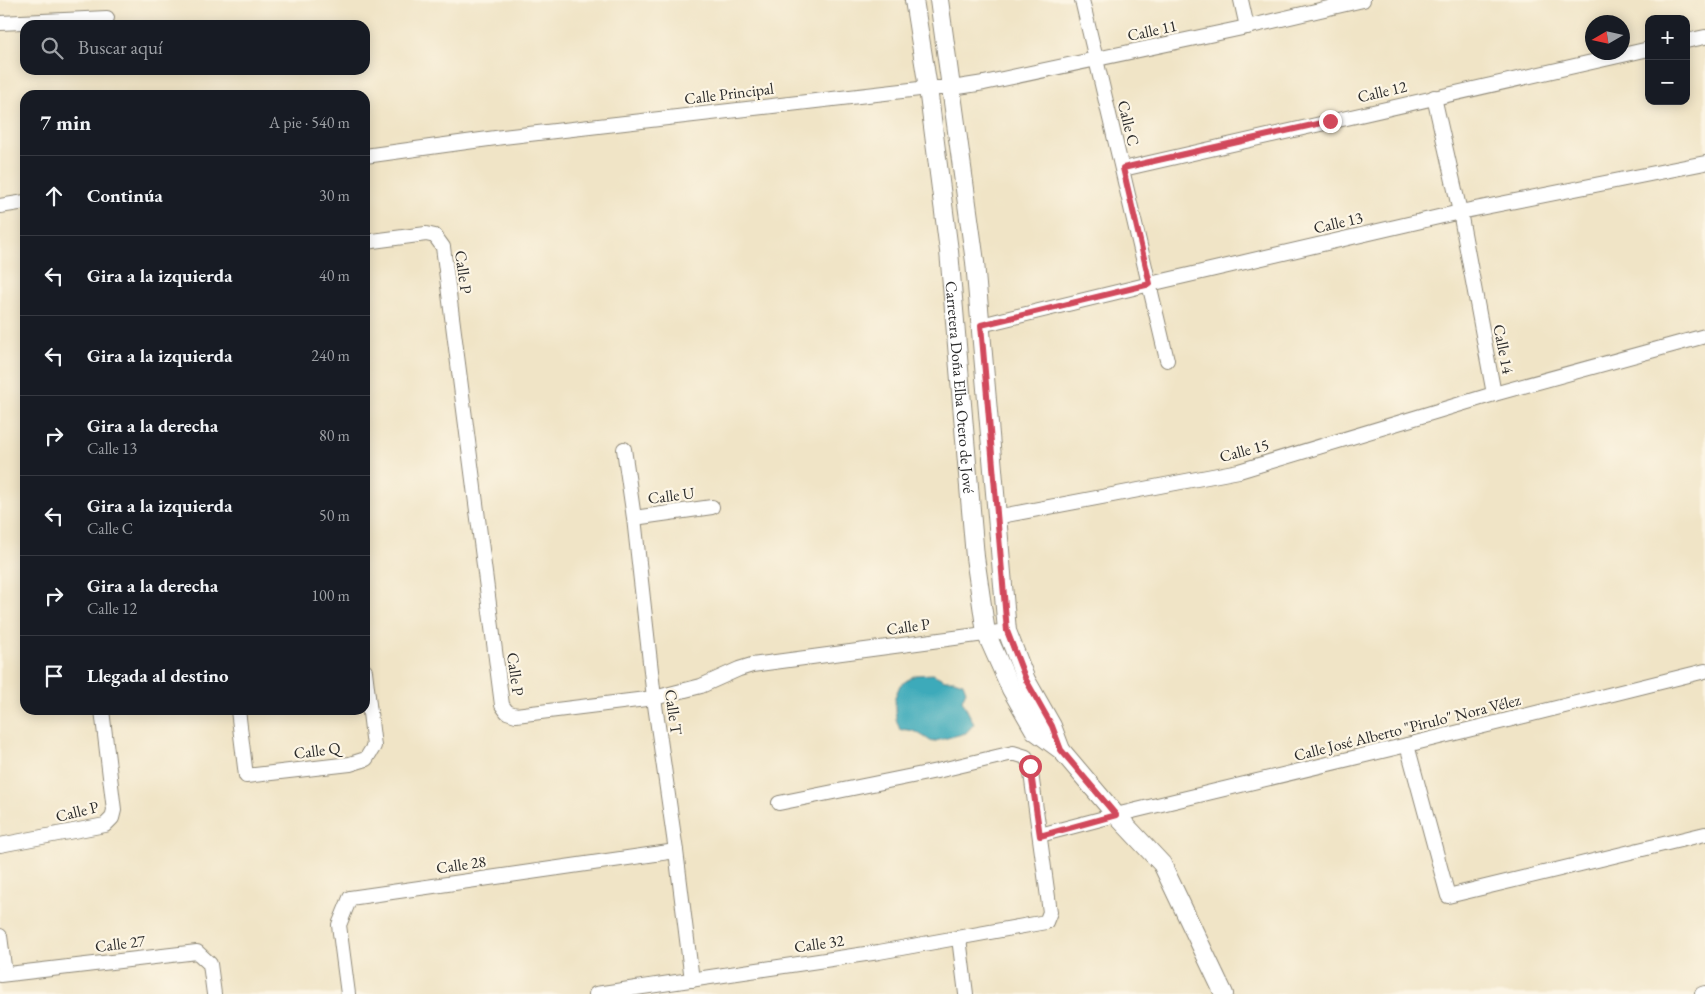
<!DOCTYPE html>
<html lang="es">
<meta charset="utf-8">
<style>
body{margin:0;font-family:"EB Garamond",serif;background:#20242c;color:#f1f3f6}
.controls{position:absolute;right:15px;top:15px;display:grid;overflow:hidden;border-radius:10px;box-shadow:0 2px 12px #0003}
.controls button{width:45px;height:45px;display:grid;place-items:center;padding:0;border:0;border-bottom:1px solid #363941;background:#171b24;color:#f1f3f6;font:25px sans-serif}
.compass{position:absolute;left:1585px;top:15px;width:45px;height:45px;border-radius:50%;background:#171b24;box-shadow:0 2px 12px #0003;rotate:261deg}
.stop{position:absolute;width:15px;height:15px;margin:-11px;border:4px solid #d1495b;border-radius:50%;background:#fff}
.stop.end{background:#d1495b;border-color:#fff;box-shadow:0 1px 5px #0008}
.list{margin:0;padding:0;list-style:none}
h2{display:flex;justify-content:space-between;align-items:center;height:65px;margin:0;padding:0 20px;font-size:21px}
h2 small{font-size:16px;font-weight:400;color:#9ea1a6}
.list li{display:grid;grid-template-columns:32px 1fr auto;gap:15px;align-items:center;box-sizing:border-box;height:80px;padding:0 20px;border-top:1px solid #363941}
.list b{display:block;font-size:19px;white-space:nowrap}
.list p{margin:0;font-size:16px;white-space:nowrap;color:#9ea1a6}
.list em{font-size:16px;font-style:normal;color:#9ea1a6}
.icon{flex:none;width:28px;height:28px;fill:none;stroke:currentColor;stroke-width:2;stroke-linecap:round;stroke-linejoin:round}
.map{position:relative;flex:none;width:1705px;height:994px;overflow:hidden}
.search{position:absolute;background:#171b24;box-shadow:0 2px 12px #0003;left:20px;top:20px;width:350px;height:55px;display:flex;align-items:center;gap:12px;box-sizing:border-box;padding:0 18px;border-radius:15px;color:#9ea1a6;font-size:19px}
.panel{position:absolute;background:#171b24;box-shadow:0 2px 12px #0003;left:20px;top:90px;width:350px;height:625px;border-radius:15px}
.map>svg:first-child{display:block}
</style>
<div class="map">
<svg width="1705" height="994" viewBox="0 0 1705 994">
<rect width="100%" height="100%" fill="#fcf5e5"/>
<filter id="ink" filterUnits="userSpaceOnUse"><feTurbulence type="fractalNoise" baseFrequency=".02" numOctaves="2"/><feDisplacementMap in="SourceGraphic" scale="10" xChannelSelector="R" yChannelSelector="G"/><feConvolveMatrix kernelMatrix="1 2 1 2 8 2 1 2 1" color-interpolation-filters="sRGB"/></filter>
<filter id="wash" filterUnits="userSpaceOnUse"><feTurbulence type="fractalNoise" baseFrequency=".0096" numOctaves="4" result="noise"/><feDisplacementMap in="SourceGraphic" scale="20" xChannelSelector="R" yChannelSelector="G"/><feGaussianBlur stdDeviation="1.12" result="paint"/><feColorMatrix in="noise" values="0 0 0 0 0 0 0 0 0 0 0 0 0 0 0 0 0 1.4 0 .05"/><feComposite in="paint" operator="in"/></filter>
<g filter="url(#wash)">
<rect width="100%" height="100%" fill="#f0e4c6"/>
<path fill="#3caaba" stroke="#346a72" d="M933,674L945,680H954L963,683L966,691L962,700L974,724L966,733L932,742C921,735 913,728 900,730L896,719L895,697L900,685L915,675Z"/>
</g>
<g filter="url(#ink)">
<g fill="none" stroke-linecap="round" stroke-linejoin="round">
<g stroke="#8e8878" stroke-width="16">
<g id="minor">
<polyline points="1082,0 1167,360"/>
<polyline points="1241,0 1247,27"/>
<polyline points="0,23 107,18"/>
<polyline points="1686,41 1705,37"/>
<polyline points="1434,97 1460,212 1494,394"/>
<polyline points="365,156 503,137 928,88 952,88 984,83 1247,27 1363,0"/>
<polyline points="1123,169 1649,49"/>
<polyline points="0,206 25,202"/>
<polyline points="365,242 426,234 435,236 443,247 502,705 507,712 516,715 654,698 701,686 739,669 752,665 1007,631"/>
<polyline points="981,325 1150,284 1460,212 1705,163"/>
<polyline points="624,449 634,518 654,698 676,851 692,980"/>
<polyline points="996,517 1239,471 1494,394 1705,336"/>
<polyline points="634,518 712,507"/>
<polyline points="238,710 246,776 350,764 366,759 374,746 365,671"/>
<polyline points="1407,745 1448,896 1705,834"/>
<polyline points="1040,835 1116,815 1407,745 1705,671"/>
<polyline points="0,845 105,825 112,818 114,810 102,710"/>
<polyline points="0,936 5,974"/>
<polyline points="959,938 966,994"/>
<polyline points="0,975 197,952 210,964 214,994"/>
<polyline points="348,994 339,925 350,898 676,851"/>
<polyline points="596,994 879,952 1046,922 1050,912 1030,766 1026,757 1013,753 937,771 779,803"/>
<polyline points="1702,994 1705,993"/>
</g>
</g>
<g stroke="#8e8878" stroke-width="20">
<g id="tertiary">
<path id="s1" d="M914,0L928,88L949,251L975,557L986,633L1011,689L1035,731L1061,750L1116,815L1162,864L1224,994"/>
<polyline points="939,0 975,262 1007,631 1026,680 1052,726 1061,750"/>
</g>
</g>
<use href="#minor" stroke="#fff" stroke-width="14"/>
<use href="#tertiary" stroke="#fff" stroke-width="18"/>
</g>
</g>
<g fill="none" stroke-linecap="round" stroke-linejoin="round" filter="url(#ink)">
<polyline stroke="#d1495b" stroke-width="6" points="1030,766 1040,836 1116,815 1061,750 1052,726 1026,680 1007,631 981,325 1150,284 1123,168 1330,121"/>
</g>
<g text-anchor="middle" stroke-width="4.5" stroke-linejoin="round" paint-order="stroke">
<g font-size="16" fill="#2b2b2b" stroke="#fcf5e5">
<text transform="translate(1152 30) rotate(-12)" y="6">Calle 11</text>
<text transform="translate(1382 91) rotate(-13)" y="6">Calle 12</text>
<text transform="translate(729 93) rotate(-7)" y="6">Calle Principal</text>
<text transform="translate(1129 123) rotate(76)" y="6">Calle C</text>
<text transform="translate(1338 222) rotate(-13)" y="6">Calle 13</text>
<text transform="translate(464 272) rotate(82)" y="6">Calle P</text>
<text transform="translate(1504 349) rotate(79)" y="6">Calle 14</text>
<text dy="6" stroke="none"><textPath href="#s1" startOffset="390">Carretera Doña Elba Otero de Jové</textPath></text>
<text transform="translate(1244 450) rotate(-15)" y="6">Calle 15</text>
<text transform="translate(671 495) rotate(-7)" y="6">Calle U</text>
<text transform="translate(908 626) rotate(-8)" y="6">Calle P</text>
<text transform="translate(516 674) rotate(82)" y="6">Calle P</text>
<text transform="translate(674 712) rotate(82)" y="6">Calle T</text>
<text transform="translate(1407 727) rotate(-14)" y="6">Calle José Alberto "Pirulo" Nora Vélez</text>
<text transform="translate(317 750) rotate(-7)" y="6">Calle Q</text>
<text transform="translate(77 811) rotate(-14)" y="6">Calle P</text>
<text transform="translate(461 864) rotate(-8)" y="6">Calle 28</text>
<text transform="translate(120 943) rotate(-7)" y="6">Calle 27</text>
<text transform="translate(819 943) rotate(-8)" y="6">Calle 32</text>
</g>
</g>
</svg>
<div class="controls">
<button>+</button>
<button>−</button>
</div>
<svg class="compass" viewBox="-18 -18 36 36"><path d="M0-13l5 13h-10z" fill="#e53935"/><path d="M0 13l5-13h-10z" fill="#9ea1a6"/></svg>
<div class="stop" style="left:1030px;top:766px"></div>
<div class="stop end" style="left:1330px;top:121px"></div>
<div class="search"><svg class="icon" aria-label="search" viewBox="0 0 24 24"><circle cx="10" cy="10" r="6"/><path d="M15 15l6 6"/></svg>Buscar aquí</div>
<section class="panel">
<h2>7 min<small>A pie · 540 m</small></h2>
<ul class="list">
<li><svg class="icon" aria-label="ahead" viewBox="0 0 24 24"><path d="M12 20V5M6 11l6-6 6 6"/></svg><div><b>Continúa</b></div><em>30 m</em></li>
<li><svg class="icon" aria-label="left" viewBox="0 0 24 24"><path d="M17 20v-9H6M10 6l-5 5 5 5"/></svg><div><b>Gira a la izquierda</b></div><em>40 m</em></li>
<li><svg class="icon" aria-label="left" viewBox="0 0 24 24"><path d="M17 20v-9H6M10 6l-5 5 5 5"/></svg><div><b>Gira a la izquierda</b></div><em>240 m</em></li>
<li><svg class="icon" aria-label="right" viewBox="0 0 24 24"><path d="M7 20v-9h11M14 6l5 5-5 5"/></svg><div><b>Gira a la derecha</b><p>Calle 13</p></div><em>80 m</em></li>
<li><svg class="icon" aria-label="left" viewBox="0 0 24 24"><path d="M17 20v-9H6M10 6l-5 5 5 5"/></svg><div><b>Gira a la izquierda</b><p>Calle C</p></div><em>50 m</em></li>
<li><svg class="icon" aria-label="right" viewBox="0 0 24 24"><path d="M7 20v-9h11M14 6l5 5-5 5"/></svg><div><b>Gira a la derecha</b><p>Calle 12</p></div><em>100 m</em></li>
<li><svg class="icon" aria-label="arrive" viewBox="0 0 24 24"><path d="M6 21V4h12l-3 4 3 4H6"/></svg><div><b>Llegada al destino</b></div></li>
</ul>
</section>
</div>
